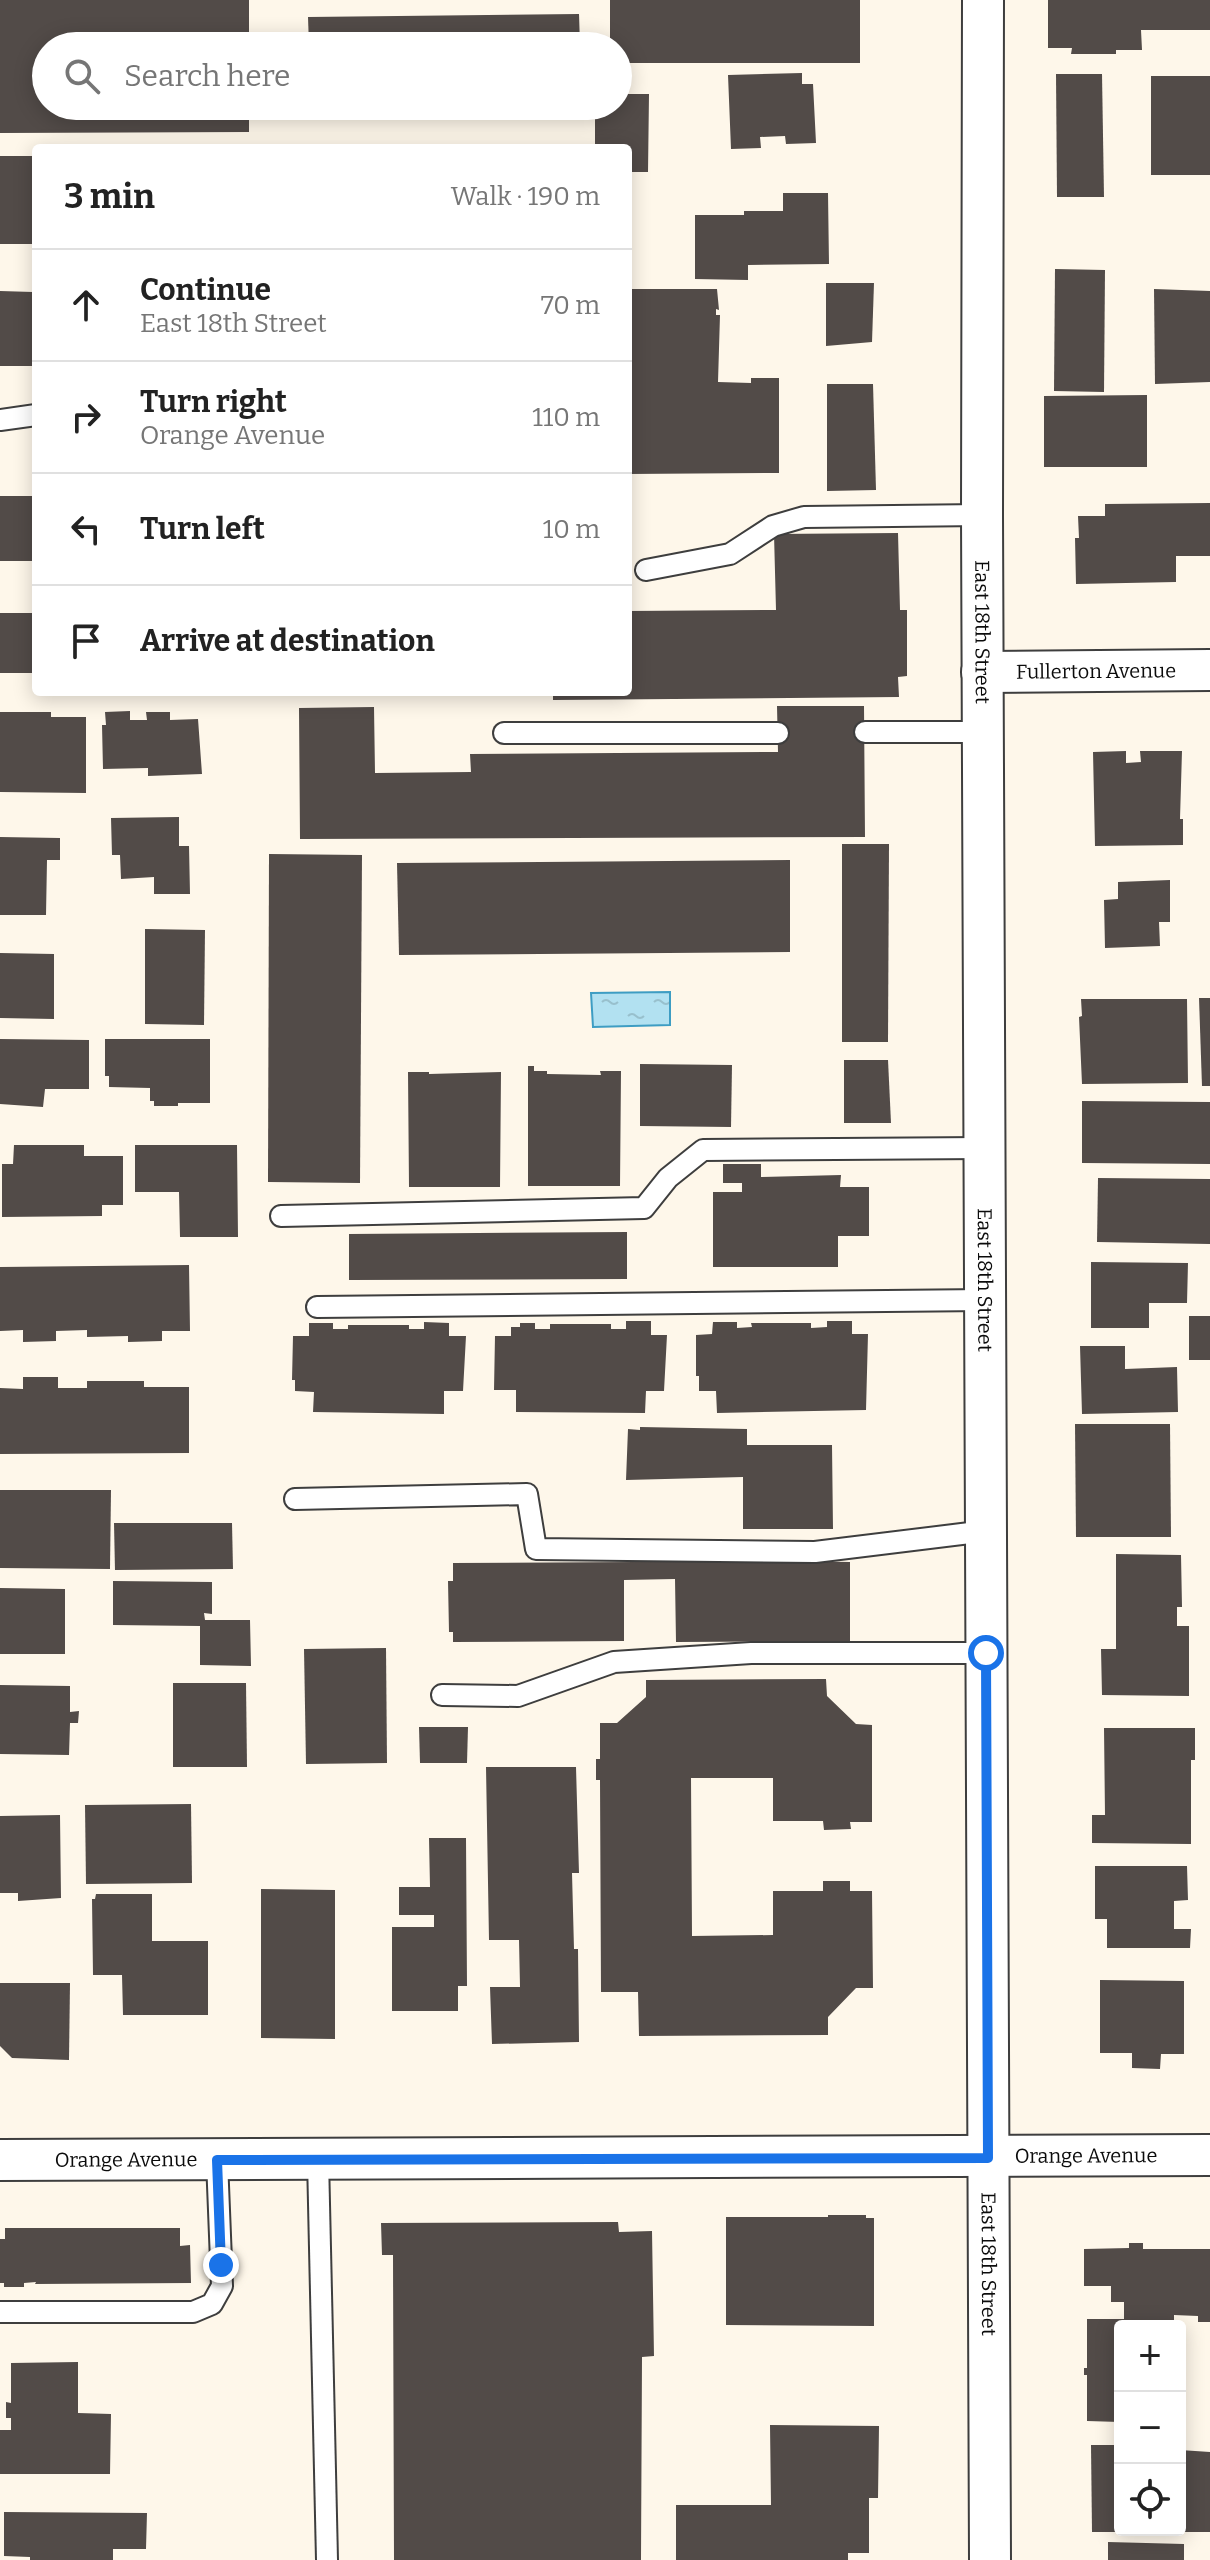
<!DOCTYPE html>
<meta charset="utf-8">
<style>
body{margin:0;font-family:Bitter,serif;background:#f6f6f6;color:#222}
.controls{position:absolute;right:24px;bottom:24px;display:grid;overflow:hidden;border-radius:8px;box-shadow:0 4px 20px #0003}
.controls button{width:72px;height:72px;display:grid;place-items:center;padding:0;border:0;border-bottom:2px solid #e0e0e0;background:#fff;color:#222;font:40px sans-serif}
.stop{position:absolute;width:24px;height:24px;margin:-18px;border:6px solid #1a73e8;border-radius:50%;background:#fff}
.stop.end{background:#1a73e8;border-color:#fff;box-shadow:0 2px 8px #0008}
.list{margin:0;padding:0;list-style:none}
h2{display:flex;justify-content:space-between;align-items:center;height:104px;margin:0;padding:0 32px;font-size:34px}
h2 small{font-size:26px;font-weight:400;color:#767676}
.list li{display:grid;grid-template-columns:52px 1fr auto;gap:24px;align-items:center;box-sizing:border-box;height:112px;padding:0 32px;border-top:2px solid #e0e0e0}
.list b{display:block;font-size:30px;white-space:nowrap}
.list p{margin:0;font-size:26px;white-space:nowrap;color:#767676}
.list em{font-size:26px;font-style:normal;color:#767676}
.icon{flex:none;width:44px;height:44px;fill:none;stroke:currentColor;stroke-width:2;stroke-linecap:round;stroke-linejoin:round}
.map{position:relative;flex:none;width:1210px;height:2560px;overflow:hidden}
.search{position:absolute;background:#fff;box-shadow:0 4px 20px #0003;left:32px;top:32px;width:600px;height:88px;display:flex;align-items:center;gap:20px;box-sizing:border-box;padding:0 28px;border-radius:44px;color:#767676;font-size:30px}
.panel{position:absolute;background:#fff;box-shadow:0 4px 20px #0003;left:32px;top:144px;width:600px;height:552px;border-radius:8px}
.map>svg:first-child{display:block}
</style>
<div class="map">
<svg width="1210" height="2560" viewBox="0 0 1210 2560">
<defs>
<pattern id="water-ripples" width="26" height="14" patternUnits="userSpaceOnUse" patternTransform="scale(2)"><rect width="26" height="14" fill="#b2e1f1"/><path d="M2 4q2-2 4 0t4 0M15 11q2-2 4 0t4 0" fill="none" stroke="#98c0cd"/></pattern>
</defs>
<rect width="100%" height="100%" fill="#fef7ea"/>
<polygon fill="url(#water-ripples)" stroke="#3e9dc3" stroke-width="2" points="670,992 670,1025 593,1027 591,993"/>
<g fill="#524b48">
<polygon points="0,0 249,0 249,46 46,46 46,106 249,106 249,132 0,133"/>
<polygon points="610,0 860,0 860,63 618,63 618,46 610,46"/>
<polygon points="1048,0 1210,0 1210,30 1141,30 1142,50 1116,50 1116,54 1071,54 1072,48 1048,48"/>
<polygon points="579,14 580,46 309,46 308,17"/>
<polygon points="802,73 802,84 813,84 816,143 786,144 785,136 760,137 761,148 731,149 728,75"/>
<polygon points="1056,74 1102,74 1104,197 1057,197"/>
<rect x="1151" y="76" width="59" height="99"/>
<polygon points="618,94 649,94 648,172 628,172 628,148 595,148 595,106 618,106"/>
<rect x="0" y="156" width="36" height="88"/>
<polygon points="783,193 828,193 829,264 748,265 748,280 695,279 695,215 744,215 744,211 783,211"/>
<polygon points="1055,269 1105,270 1104,392 1054,391"/>
<polygon points="826,283 874,283 872,342 826,346"/>
<polygon points="628,289 717,289 719,310 716,309 716,315 720,315 718,382 751,383 751,378 779,378 779,473 628,474"/>
<polygon points="1154,289 1210,291 1210,382 1155,384"/>
<polygon points="0,291 33,292 36,366 0,366"/>
<polygon points="827,384 873,384 876,490 827,491"/>
<polygon points="1147,395 1147,467 1044,467 1044,396"/>
<rect x="0" y="496" width="36" height="65"/>
<polygon points="1210,503 1210,556 1176,556 1176,582 1076,584 1075,538 1079,538 1078,516 1105,516 1105,504"/>
<polygon points="898,533 900,610 907,610 907,676 898,677 899,697 553,700 553,692 628,692 628,611 776,610 774,534"/>
<rect x="0" y="613" width="36" height="60"/>
<polygon points="777,706 864,706 865,837 300,839 299,708 374,707 375,773 471,772 470,754 778,752"/>
<polygon points="130,711 130,720 147,720 146,712 170,712 170,720 198,719 202,774 148,776 148,768 103,769 102,725 106,725 105,712"/>
<polygon points="0,712 51,712 51,717 86,717 86,793 0,792"/>
<polygon points="1126,751 1126,763 1141,762 1140,751 1182,751 1180,819 1183,819 1183,845 1095,846 1093,752"/>
<polygon points="179,817 179,846 189,846 190,894 154,894 154,877 121,879 120,855 112,855 111,818"/>
<polygon points="0,837 60,838 60,860 47,860 46,915 0,915"/>
<polygon points="842,844 889,844 888,1042 842,1042"/>
<polygon points="269,854 362,855 360,1183 268,1182"/>
<polygon points="790,860 790,952 399,955 397,863"/>
<polygon points="1170,880 1170,922 1159,922 1160,946 1105,948 1104,900 1118,899 1118,882"/>
<polygon points="145,929 205,930 204,1025 145,1024"/>
<polygon points="0,953 54,954 54,1019 0,1018"/>
<polygon points="1199,998 1210,998 1210,1086 1202,1086"/>
<polygon points="1081,999 1187,999 1188,1083 1082,1084 1079,1017 1082,1016"/>
<polygon points="0,1039 89,1040 89,1089 45,1089 43,1107 0,1104"/>
<polygon points="105,1039 210,1039 210,1103 178,1103 178,1106 154,1106 154,1101 150,1101 150,1088 109,1087 109,1076 105,1076"/>
<polygon points="844,1060 888,1060 891,1123 844,1123"/>
<polygon points="640,1064 732,1065 731,1127 640,1126"/>
<polygon points="528,1066 534,1066 534,1071 547,1071 547,1074 601,1075 600,1071 621,1071 620,1186 528,1186"/>
<polygon points="408,1072 429,1072 429,1074 501,1072 500,1187 409,1187"/>
<polygon points="1082,1101 1210,1102 1210,1164 1082,1163"/>
<polygon points="14,1145 84,1145 84,1156 123,1156 123,1205 102,1205 102,1216 2,1217 2,1164 13,1164"/>
<polygon points="135,1145 237,1145 238,1237 180,1237 179,1192 135,1192"/>
<polygon points="723,1164 761,1164 761,1177 841,1175 840,1187 869,1187 869,1236 838,1236 838,1267 713,1267 713,1192 742,1192 742,1183 723,1183"/>
<polygon points="1098,1178 1210,1179 1210,1244 1097,1242"/>
<polygon points="627,1232 627,1279 349,1280 349,1234"/>
<polygon points="1091,1262 1188,1263 1187,1303 1149,1303 1149,1328 1091,1328"/>
<polygon points="189,1265 190,1331 162,1331 162,1341 128,1342 128,1336 87,1337 87,1330 56,1331 56,1341 23,1342 23,1330 0,1331 0,1267"/>
<rect x="1189" y="1316" width="21" height="44"/>
<polygon points="626,1321 651,1321 651,1335 667,1335 664,1391 646,1391 645,1413 516,1412 516,1390 494,1390 495,1336 511,1336 511,1327 520,1327 520,1323 535,1323 535,1329 550,1329 550,1324 611,1324 611,1329 626,1329"/>
<polygon points="827,1321 852,1321 852,1334 868,1334 866,1410 717,1413 716,1391 699,1391 699,1376 696,1376 696,1335 712,1334 713,1322 737,1322 737,1328 752,1327 751,1323 811,1323 811,1328 827,1327"/>
<polygon points="424,1322 449,1323 449,1336 466,1336 463,1391 444,1391 444,1414 313,1412 314,1392 295,1391 295,1380 292,1380 293,1336 309,1336 309,1323 333,1323 333,1329 348,1329 348,1325 409,1325 409,1329 424,1329"/>
<polygon points="1080,1346 1125,1346 1125,1369 1177,1367 1178,1412 1082,1414"/>
<polygon points="23,1377 58,1377 58,1388 87,1388 87,1381 144,1381 144,1387 189,1387 189,1453 0,1454 0,1388 23,1389"/>
<polygon points="1075,1424 1170,1424 1171,1537 1076,1537"/>
<polygon points="640,1427 747,1429 747,1445 832,1445 833,1529 743,1529 743,1477 626,1480 628,1429 640,1430"/>
<polygon points="0,1490 111,1490 110,1569 0,1568"/>
<polygon points="114,1523 232,1523 233,1569 115,1570"/>
<polygon points="1116,1554 1181,1555 1182,1607 1177,1607 1177,1626 1189,1626 1189,1696 1102,1695 1101,1649 1116,1649"/>
<polygon points="791,1561 850,1562 850,1641 676,1642 675,1579 624,1580 624,1641 453,1642 453,1632 449,1632 448,1581 453,1581 453,1563"/>
<polygon points="113,1581 212,1582 212,1614 204,1613 205,1620 250,1620 251,1666 200,1665 200,1626 113,1625"/>
<polygon points="0,1588 65,1589 65,1654 0,1654"/>
<polygon points="386,1648 387,1763 306,1764 304,1649"/>
<polygon points="826,1679 827,1696 856,1724 872,1725 872,1822 850,1822 851,1829 824,1830 823,1821 773,1821 773,1778 691,1778 692,1936 773,1935 773,1891 823,1891 823,1881 850,1881 850,1891 872,1891 873,1988 856,1988 828,2017 828,2035 639,2036 638,1992 601,1992 600,1780 596,1780 596,1759 600,1759 600,1723 617,1723 646,1697 646,1680"/>
<polygon points="173,1683 246,1683 247,1767 173,1767"/>
<polygon points="0,1685 70,1686 70,1712 79,1711 78,1723 70,1723 69,1755 0,1754"/>
<polygon points="419,1727 468,1727 467,1763 420,1763"/>
<polygon points="1104,1728 1195,1728 1195,1760 1191,1760 1191,1844 1092,1843 1092,1815 1105,1815"/>
<polygon points="486,1767 576,1767 579,1873 572,1873 574,1949 578,1949 579,2042 492,2044 490,1987 520,1987 519,1940 489,1940"/>
<polygon points="191,1804 192,1883 86,1884 85,1805"/>
<polygon points="60,1815 61,1898 18,1901 18,1893 0,1893 0,1816"/>
<polygon points="429,1838 466,1838 467,1986 458,1986 458,2011 392,2011 392,1927 434,1927 434,1915 399,1915 399,1887 430,1887"/>
<polygon points="1095,1866 1187,1866 1188,1900 1174,1901 1174,1929 1191,1929 1190,1948 1107,1948 1107,1919 1095,1919"/>
<polygon points="261,1889 335,1890 335,2039 261,2038"/>
<polygon points="96,1894 152,1894 152,1941 208,1941 208,2015 123,2015 122,1975 93,1975 92,1899 95,1899"/>
<polygon points="1100,1980 1184,1981 1184,2054 1161,2054 1160,2069 1132,2068 1132,2053 1100,2053"/>
<polygon points="0,1983 70,1983 69,2060 12,2058 0,2046"/>
<polygon points="828,2215 866,2215 866,2218 874,2218 874,2326 726,2325 726,2217 828,2217"/>
<polygon points="618,2222 619,2232 652,2231 654,2356 642,2357 641,2560 394,2560 393,2255 382,2255 381,2223"/>
<polygon points="5,2228 180,2228 180,2246 190,2245 191,2283 35,2284 36,2282 24,2283 24,2287 4,2287 4,2283 0,2283 0,2239 5,2239"/>
<polygon points="1129,2243 1143,2243 1143,2249 1210,2249 1210,2322 1198,2322 1198,2316 1174,2315 1174,2324 1120,2326 1120,2422 1087,2421 1087,2375 1084,2375 1084,2368 1087,2368 1087,2319 1124,2319 1124,2302 1111,2302 1111,2286 1084,2286 1084,2249 1129,2248"/>
<polygon points="78,2362 78,2413 111,2414 110,2474 0,2474 0,2430 11,2430 11,2418 6,2418 6,2402 11,2403 11,2363"/>
<polygon points="770,2425 879,2426 878,2498 869,2498 869,2553 848,2553 848,2560 676,2560 676,2505 771,2505"/>
<polygon points="1091,2445 1120,2445 1120,2532 1092,2532"/>
<polygon points="1180,2450 1210,2452 1210,2532 1180,2532"/>
<polygon points="4,2512 147,2513 146,2549 113,2549 113,2560 30,2560 30,2557 4,2556"/>
<polygon points="1108,2542 1184,2544 1184,2560 1108,2560"/>
</g>
<g fill="none" stroke-linecap="round" stroke-linejoin="round">
<g stroke="#3e3e3e" stroke-width="24">
<g id="service">
<polyline points="0,420 36,415"/>
<polyline points="646,570 730,554 773,526 804,517 982,515"/>
<polyline points="865,732 983,732"/>
<polyline points="504,733 778,733"/>
<polyline points="281,1216 644,1208 668,1178 703,1150 984,1148"/>
<polyline points="317,1307 985,1300"/>
<polyline points="295,1499 527,1494 536,1549 815,1552 986,1531"/>
<polyline points="442,1695 518,1696 614,1662 751,1653 986,1653"/>
<polyline points="318,2159 327,2560"/>
<polyline points="0,2312 193,2312 212,2304 222,2286 217,2160"/>
</g>
</g>
<g stroke="#3e3e3e" stroke-width="44">
<g id="minor">
<path id="s1" d="M983,0L982,515L990,2560"/>
<path id="s2" d="M982,672L1210,670"/>
<path id="s3" d="M0,2160L1210,2155"/>
</g>
</g>
<use href="#service" stroke="#fff" stroke-width="20"/>
<use href="#minor" stroke="#fff" stroke-width="40"/>
</g>
<g fill="none" stroke-linecap="round" stroke-linejoin="round">
<polyline stroke="#1a73e8" stroke-width="10" points="221,2265 217,2160 988,2158 986,1653"/>
</g>
<g text-anchor="middle" stroke-width="8" stroke-linejoin="round" paint-order="stroke">
<g font-size="20" fill="#0b0b0b" stroke="#fff">
<text dy="7" stroke="none"><textPath href="#s1" startOffset="632">East 18th Street</textPath></text>
<text dy="7" stroke="none"><textPath href="#s2" startOffset="114">Fullerton Avenue</textPath></text>
<text dy="7" stroke="none"><textPath href="#s1" startOffset="1280">East 18th Street</textPath></text>
<text dy="7" stroke="none"><textPath href="#s3" startOffset="1086">Orange Avenue</textPath></text>
<text dy="7" stroke="none"><textPath href="#s3" startOffset="126">Orange Avenue</textPath></text>
<text dy="7" stroke="none"><textPath href="#s1" startOffset="2264">East 18th Street</textPath></text>
</g>
</g>
</svg>
<div class="controls">
<button>+</button>
<button>−</button>
<button><svg class="icon" aria-label="locate" viewBox="0 0 24 24"><circle cx="12" cy="12" r="6"/><path d="M12 2v4M12 18v4M2 12h4M18 12h4"/></svg></button>
</div>
<div class="stop" style="left:986px;top:1653px"></div>
<div class="stop end" style="left:221px;top:2265px"></div>
<div class="search"><svg class="icon" aria-label="search" viewBox="0 0 24 24"><circle cx="10" cy="10" r="6"/><path d="M15 15l6 6"/></svg>Search here</div>
<section class="panel">
<h2>3 min<small>Walk · 190 m</small></h2>
<ul class="list">
<li><svg class="icon" aria-label="ahead" viewBox="0 0 24 24"><path d="M12 20V5M6 11l6-6 6 6"/></svg><div><b>Continue</b><p>East 18th Street</p></div><em>70 m</em></li>
<li><svg class="icon" aria-label="right" viewBox="0 0 24 24"><path d="M7 20v-9h11M14 6l5 5-5 5"/></svg><div><b>Turn right</b><p>Orange Avenue</p></div><em>110 m</em></li>
<li><svg class="icon" aria-label="left" viewBox="0 0 24 24"><path d="M17 20v-9H6M10 6l-5 5 5 5"/></svg><div><b>Turn left</b></div><em>10 m</em></li>
<li><svg class="icon" aria-label="arrive" viewBox="0 0 24 24"><path d="M6 21V4h12l-3 4 3 4H6"/></svg><div><b>Arrive at destination</b></div></li>
</ul>
</section>
</div>
